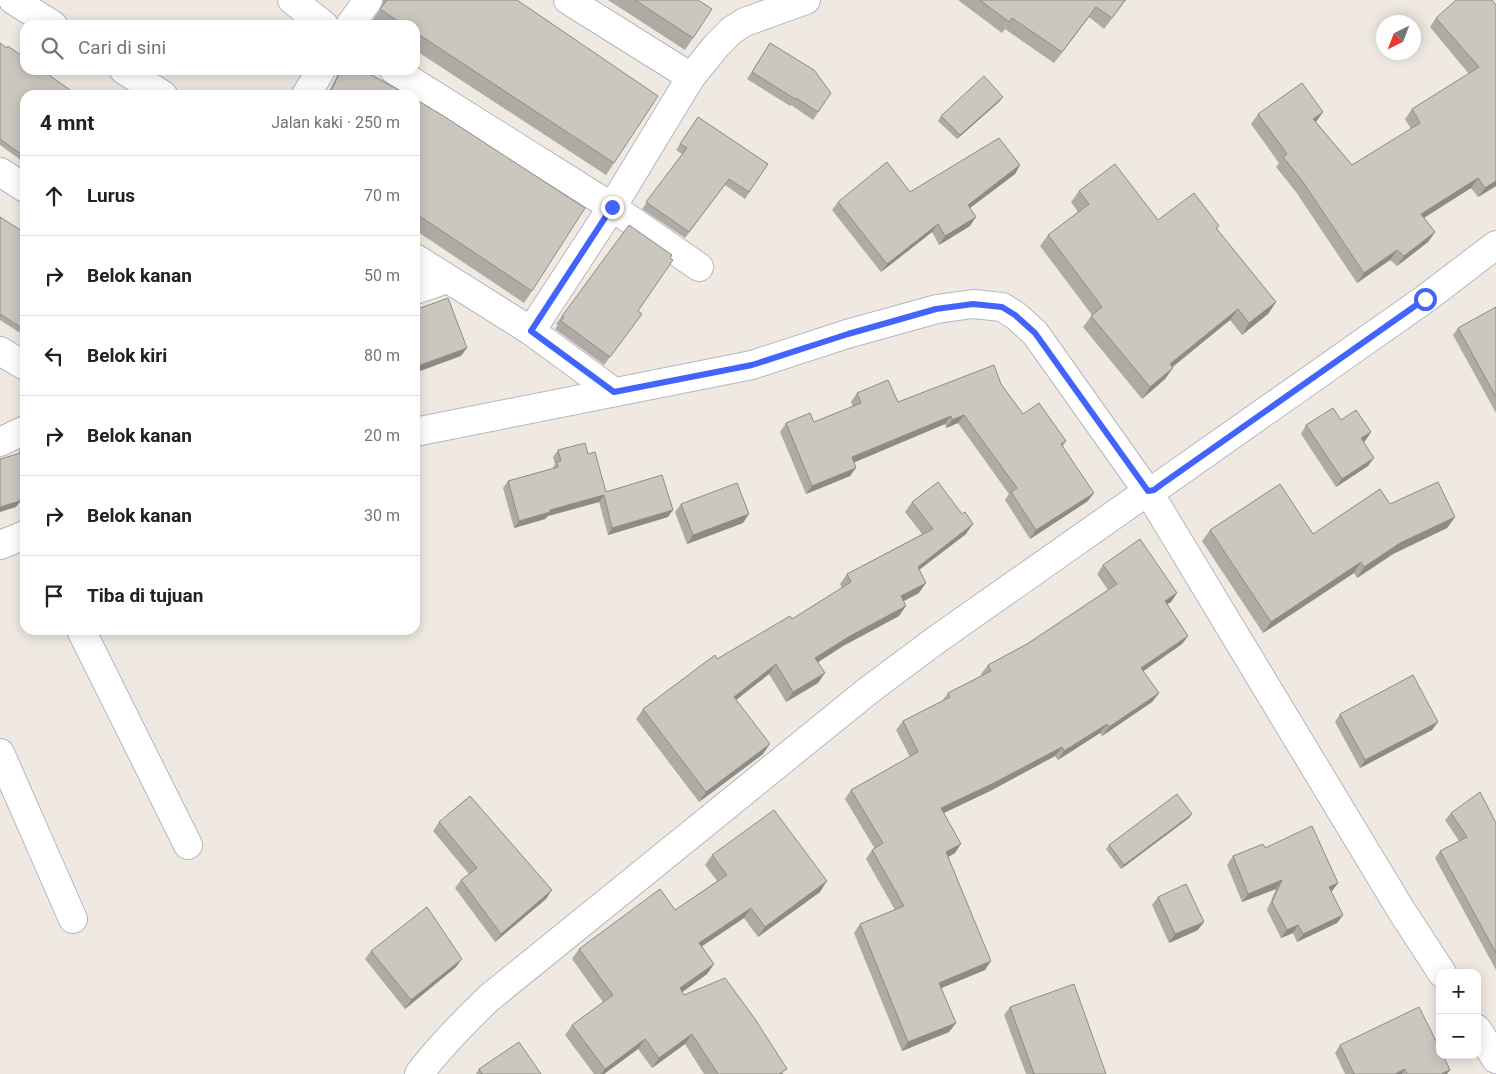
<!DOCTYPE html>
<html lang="id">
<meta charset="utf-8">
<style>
body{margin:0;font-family:Roboto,sans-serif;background:#f6f6f6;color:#202124}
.controls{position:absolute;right:15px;bottom:15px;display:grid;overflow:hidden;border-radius:10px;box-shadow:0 2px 12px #0003}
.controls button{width:45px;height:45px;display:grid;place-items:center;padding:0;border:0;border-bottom:1px solid #e0e0e0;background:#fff;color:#202124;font:25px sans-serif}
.compass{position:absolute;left:1376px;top:15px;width:45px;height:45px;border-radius:50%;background:#fff;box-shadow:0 2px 12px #0003;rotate:222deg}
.stop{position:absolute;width:15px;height:15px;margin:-11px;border:4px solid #4264fb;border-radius:50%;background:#fff}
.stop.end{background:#4264fb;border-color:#fff;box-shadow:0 1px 5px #0008}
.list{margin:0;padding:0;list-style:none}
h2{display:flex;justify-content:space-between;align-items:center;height:65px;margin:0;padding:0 20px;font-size:21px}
h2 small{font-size:16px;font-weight:400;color:#757577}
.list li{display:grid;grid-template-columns:32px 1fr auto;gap:15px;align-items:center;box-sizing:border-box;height:80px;padding:0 20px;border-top:1px solid #e0e0e0}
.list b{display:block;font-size:19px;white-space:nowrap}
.list em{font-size:16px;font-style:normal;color:#757577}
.icon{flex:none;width:28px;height:28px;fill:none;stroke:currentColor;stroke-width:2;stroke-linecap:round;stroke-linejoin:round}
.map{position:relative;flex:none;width:1496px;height:1074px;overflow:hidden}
.search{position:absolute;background:#fff;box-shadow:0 2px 12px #0003;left:20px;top:20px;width:400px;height:55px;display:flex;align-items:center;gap:12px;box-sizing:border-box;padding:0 18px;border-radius:15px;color:#757577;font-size:19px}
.panel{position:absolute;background:#fff;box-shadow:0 2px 12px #0003;left:20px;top:90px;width:400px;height:545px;border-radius:15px}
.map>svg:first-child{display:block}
</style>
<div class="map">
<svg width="1496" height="1074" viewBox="0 0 1496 1074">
<rect width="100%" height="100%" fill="#efe9e1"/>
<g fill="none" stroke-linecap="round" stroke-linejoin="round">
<g stroke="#b4b7c1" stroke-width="30">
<g id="minor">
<polyline points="13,0 53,25"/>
<polyline points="292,0 324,25"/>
<polyline points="568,0 691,77"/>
<polyline points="350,25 368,0"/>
<polyline points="124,70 163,95"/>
<polyline points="394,70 612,207 699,267"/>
<polyline points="306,95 321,70"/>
<polyline points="0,172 25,188"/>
<polyline points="415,258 531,331 614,392"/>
<polyline points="415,290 447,279"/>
<polyline points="531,331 612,207 691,77 717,45 732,30 745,22 806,0"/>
<polyline points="0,351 25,366"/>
<polyline points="0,442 25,430"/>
<polyline points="81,630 188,845"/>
<polyline points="0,753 73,919"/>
<polyline points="1477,1029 1496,1059"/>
<path d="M419,1074C440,1046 464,1022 489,998L869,690L936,640L1148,491L1401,910L1442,973"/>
</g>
</g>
<g stroke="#b4b7c1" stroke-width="30">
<g id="tertiary">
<polyline points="415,432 752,365 847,334 937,309 973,304 1002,307 1015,315 1035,333 1145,488 1148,491 1154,490 1162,484 1425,299 1496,245"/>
<polyline points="0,545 25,535"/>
</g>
</g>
<use href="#minor" stroke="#fff" stroke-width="28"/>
<use href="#tertiary" stroke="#fff" stroke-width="28"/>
</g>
<g fill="#afaba4">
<polygon points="383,0 517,0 614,163 606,175 415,50 415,25 378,25 372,21 381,8 383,2"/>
<polygon points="608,0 698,0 693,38 685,50"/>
<polygon points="958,0 1126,0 1104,29 1089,17 1054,63 1005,29 1002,33"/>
<polygon points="1492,0 1496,186 1478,197 1471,188 1424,218 1435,232 1428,242 1397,266 1390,260 1357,283 1296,192 1276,167 1279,163 1251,124 1258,114 1316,122 1352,165 1411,129 1405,119 1412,109 1469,74 1430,27 1436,18"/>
<polygon points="0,43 25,95 25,163 0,145"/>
<polygon points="770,43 831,93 813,120 791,105 790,106 747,79"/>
<polygon points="340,70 362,70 408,95 327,95"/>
<polygon points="415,99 532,291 524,303 415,230"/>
<polygon points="1000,101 957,139 938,121 941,116"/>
<polygon points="698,117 768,164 745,199 725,185 685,238 642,209 682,154 676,150"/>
<polygon points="1020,165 1015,174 970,208 970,226 939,245 932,232 881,272 832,210 838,202 910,192"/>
<polygon points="1079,191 1158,220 1217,229 1276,302 1268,314 1242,335 1230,320 1173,367 1165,379 1142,399 1083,327 1092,315 1040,246 1048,235 1078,212 1071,202"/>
<polygon points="0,217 25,233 25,336 0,320"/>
<polygon points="1496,307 1496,413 1453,335 1458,328"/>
<polygon points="638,311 636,322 604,365 555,329 558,325 556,324 562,316"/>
<polygon points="1001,384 1023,414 1066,441 1063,446 1088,501 1030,539 1005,500 1009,494 958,423 946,428 945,424 854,462 850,476 806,494 780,432 786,423 814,422 853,407 851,402 857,393 898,402"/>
<polygon points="1341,420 1371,432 1365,441 1363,442 1368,466 1336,487 1301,434 1306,425"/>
<polygon points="558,450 588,454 606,492 668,517 608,535 599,502 548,516 545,519 514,528 503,488 508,481 552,469 555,464 553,457"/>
<polygon points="912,502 966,534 919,570 919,593 904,601 899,616 843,646 818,662 818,683 786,702 769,674 736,700 763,754 699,802 636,719 643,709 717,659 792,619 842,588 840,584 847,574 922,534 905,512"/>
<polygon points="681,504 743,523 687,544 675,512"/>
<polygon points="1390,504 1455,517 1447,528 1393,554 1357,578 1354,573 1263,633 1202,541 1210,530 1313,534"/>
<polygon points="1103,565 1177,593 1171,602 1167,604 1188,636 1182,644 1143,671 1159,693 1152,702 1102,736 1100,733 1058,760 1055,756 990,791 944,813 955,853 948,857 985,970 941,988 956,1023 949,1032 902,1051 854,933 860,924 895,910 866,859 872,850 875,849 845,799 851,790 910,757 896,730 903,721 942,701 948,693 982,675 981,674 988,665 1027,644 1108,590 1097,574"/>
<polygon points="1340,714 1432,730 1360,768 1335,722"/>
<polygon points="1451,813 1496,823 1496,970 1435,858 1440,851 1459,841 1445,820"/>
<polygon points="1189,818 1121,869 1106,849 1109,845"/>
<polygon points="439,822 546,899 495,942 455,888 461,880 469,874 433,831"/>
<polygon points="1265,848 1338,883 1331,892 1343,915 1337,923 1297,942 1293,933 1281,938 1267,910 1276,889 1242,902 1227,865 1233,856"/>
<polygon points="712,855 820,892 758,937 744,918 702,946 714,964 707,974 682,992 684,995 784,1074 704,1074 685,1044 652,1068 638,1049 604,1074 594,1074 565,1035 572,1025 603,1002 572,959 579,949 675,910 717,881 705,865"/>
<polygon points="1158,897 1198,930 1169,943 1152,905"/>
<polygon points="371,951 456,967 405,1009 365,959"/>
<polygon points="1010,1007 1106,1074 1026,1074 1004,1015"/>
<polygon points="1340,1045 1450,1070 1447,1074 1345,1074 1335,1053"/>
<polygon points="479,1069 541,1074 476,1074"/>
</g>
<g fill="#8e8b86">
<polygon points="1096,7 1089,17 1054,63 1062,52"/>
<polygon points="1003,97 1000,101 957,139 960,135"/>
<polygon points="1323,112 1316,122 1313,119"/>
<polygon points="1020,165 1015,174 962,214 968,205"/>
<polygon points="1478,178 1471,188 1414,224 1421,214"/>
<polygon points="1496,181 1496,186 1478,197 1485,188"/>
<polygon points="976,217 970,226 939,245 945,236"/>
<polygon points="938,224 932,232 881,272 887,264"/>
<polygon points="1435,232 1428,242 1397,266 1404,256"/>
<polygon points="1397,250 1390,260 1357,283 1364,273"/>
<polygon points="1276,302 1268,314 1242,335 1249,323"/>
<polygon points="1238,309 1230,320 1162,375 1170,364"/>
<polygon points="467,348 461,356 415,373 415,367"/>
<polygon points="1173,368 1165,379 1142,399 1150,387"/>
<polygon points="964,415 958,423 946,428 952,420"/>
<polygon points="951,416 945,424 846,466 852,457"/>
<polygon points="1371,432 1365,441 1355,447 1361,438"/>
<polygon points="1374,458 1368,466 1336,487 1342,479"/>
<polygon points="856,468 850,476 806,494 812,486"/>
<polygon points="1094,493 1088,501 1030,539 1036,530"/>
<polygon points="604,495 599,502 548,516 545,519 514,528 519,521 550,510"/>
<polygon points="25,496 25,500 19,503 16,507 0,512 0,507"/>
<polygon points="673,510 668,517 608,535 612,528"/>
<polygon points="749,514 743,523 687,544 693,535"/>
<polygon points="1455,517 1447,528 1393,554 1357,578 1364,567 1400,543"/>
<polygon points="973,524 966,534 911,576 918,567"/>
<polygon points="1361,562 1354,573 1263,633 1271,622"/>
<polygon points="926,583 919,593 894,606 901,596"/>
<polygon points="1177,593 1171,602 1158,610 1165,601"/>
<polygon points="906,606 899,616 843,646 809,668 815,658 850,636"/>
<polygon points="1188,636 1182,644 1135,677 1141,668"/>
<polygon points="776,664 769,674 727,707 734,697"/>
<polygon points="825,673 818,683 786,702 793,692"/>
<polygon points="1159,693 1152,702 1102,736 1109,727"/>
<polygon points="1438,722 1432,730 1360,768 1365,760"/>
<polygon points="1107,724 1100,733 1058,760 1064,751"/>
<polygon points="770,744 763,754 699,802 706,792"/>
<polygon points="1062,747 1055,756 990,791 935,817 941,808"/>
<polygon points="1192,814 1189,818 1121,869 1124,865"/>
<polygon points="961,844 955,853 940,861 946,852"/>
<polygon points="1282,880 1276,889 1242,902 1248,894"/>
<polygon points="827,881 820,892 758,937 765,927"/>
<polygon points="1338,883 1332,891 1323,895 1329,887"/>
<polygon points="552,890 546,899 495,942 501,934"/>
<polygon points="751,908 744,918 692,953 699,943"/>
<polygon points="1343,915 1337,923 1297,942 1303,934"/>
<polygon points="1204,922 1198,930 1169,943 1175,934"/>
<polygon points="1298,925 1293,933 1281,938 1287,930"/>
<polygon points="462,959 456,967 405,1009 411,1000"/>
<polygon points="991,961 985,970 932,992 939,983"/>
<polygon points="714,964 707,974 673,999 680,988"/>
<polygon points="956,1023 949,1032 902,1051 908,1042"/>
<polygon points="692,1034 685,1044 652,1068 659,1058"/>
<polygon points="645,1039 638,1049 604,1074 601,1074 605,1069"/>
<polygon points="1405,1069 1402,1074 1395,1074"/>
<polygon points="1450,1070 1447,1074 1441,1074"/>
</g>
<g fill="#cbc7bf" stroke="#8e8b86">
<polygon points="387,0 517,0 658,96 614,163 415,32 415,25 404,25 380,9"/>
<polygon points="635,0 698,0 712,9 693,38"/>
<polygon points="980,0 1125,0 1112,18 1096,7 1062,52 1012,18 1009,22"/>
<polygon points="1456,0 1492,0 1496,5 1496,181 1485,188 1478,178 1421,214 1435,232 1404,256 1397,250 1364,273 1303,182 1283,157 1287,154 1258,114 1302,83 1323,112 1313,119 1352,165 1420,123 1412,109 1479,67 1436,18"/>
<polygon points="0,43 7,48 8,46 25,58 25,70 42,70 77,95 25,95 25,157 0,139"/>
<polygon points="770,43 814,70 831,93 818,112 796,98 795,99 752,72"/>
<polygon points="341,70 362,70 377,78 408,95 329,95"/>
<polygon points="984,76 1003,97 960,135 941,116"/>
<polygon points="415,99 442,115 585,208 532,291 415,213"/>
<polygon points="698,117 768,164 749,192 729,179 689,232 646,202 687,148 680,144"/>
<polygon points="999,138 1020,165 968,205 976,217 945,236 938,224 887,264 838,202 887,162 910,192"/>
<polygon points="1115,164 1158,220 1194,193 1219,226 1216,228 1276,302 1249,323 1238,309 1170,364 1173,368 1150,387 1091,316 1102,307 1048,235 1089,204 1079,191"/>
<polygon points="0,217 25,233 25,330 0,314"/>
<polygon points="629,225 672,255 670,258 673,260 638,311 642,314 610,357 561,321 564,317 562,316"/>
<polygon points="448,298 467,348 415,367 415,310"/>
<polygon points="1496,307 1496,397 1458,328"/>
<polygon points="994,365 1001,384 1023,414 1039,403 1066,441 1061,444 1094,493 1036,530 1011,492 1017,488 964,415 952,420 951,416 852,457 856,468 812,486 786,423 810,413 814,422 861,403 857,393 888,380 898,402"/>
<polygon points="1333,408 1341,420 1356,410 1371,432 1361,438 1374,458 1342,479 1306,425"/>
<polygon points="585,443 588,454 595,452 606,492 662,475 673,510 612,528 604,495 550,510 550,512 519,521 508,481 558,467 557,462 561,461 558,450"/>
<polygon points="25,449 25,496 20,499 20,501 0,507 0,459 21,453 19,452"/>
<polygon points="938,482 962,514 965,512 973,524 918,567 926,583 901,596 906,606 850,636 815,658 825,673 793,692 776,664 734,697 770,744 706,792 643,709 715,655 717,659 790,616 792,619 851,582 847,574 933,529 912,502"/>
<polygon points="1438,482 1455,517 1400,543 1364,567 1361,562 1271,622 1210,530 1280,484 1313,534 1380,489 1390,504"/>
<polygon points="737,483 749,514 693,535 681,504"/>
<polygon points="1140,539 1177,593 1165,601 1188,636 1141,668 1159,693 1109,727 1107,724 1064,751 1062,747 996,782 941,808 961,844 946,852 991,961 939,983 956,1023 908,1042 860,924 904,906 872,850 883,843 851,790 918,752 903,721 950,697 948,693 991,671 988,665 1027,644 1117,584 1103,565"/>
<polygon points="1413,675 1438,722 1365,760 1340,714"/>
<polygon points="1480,792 1496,823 1496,953 1440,851 1467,837 1451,813"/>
<polygon points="1177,794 1192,814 1124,865 1109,845"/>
<polygon points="470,796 552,890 501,934 461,880 477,868 439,822"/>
<polygon points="774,810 827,881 765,927 751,908 699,943 714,964 680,988 684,995 725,978 755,1019 787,1069 779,1074 718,1074 692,1034 659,1058 645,1039 605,1069 572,1025 613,995 579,949 660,889 675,910 727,875 712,855"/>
<polygon points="1312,826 1338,883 1329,887 1343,915 1303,934 1298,925 1287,930 1272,902 1282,880 1248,894 1233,856 1263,844 1265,848"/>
<polygon points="1186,884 1204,922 1175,934 1158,897"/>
<polygon points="427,907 462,959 411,1000 371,951"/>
<polygon points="1074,984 1106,1074 1034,1074 1010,1007"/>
<polygon points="1419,1007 1440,1049 1440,1055 1443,1055 1450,1070 1441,1074 1407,1074 1405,1069 1395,1074 1354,1074 1340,1045"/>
<polygon points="519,1042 541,1074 482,1074 479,1069"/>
</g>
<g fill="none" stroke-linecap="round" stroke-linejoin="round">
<polyline stroke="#4264fb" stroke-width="6" points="612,207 531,331 614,392 752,365 848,334 936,309 973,304 1002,307 1015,315 1035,333 1148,491 1154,490 1162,484 1425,299"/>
</g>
</svg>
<div class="controls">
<button>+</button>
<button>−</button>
</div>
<svg class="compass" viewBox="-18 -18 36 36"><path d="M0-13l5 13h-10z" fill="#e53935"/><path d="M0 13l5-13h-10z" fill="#757577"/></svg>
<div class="stop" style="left:1425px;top:299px"></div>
<div class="stop end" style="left:612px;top:207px"></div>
<div class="search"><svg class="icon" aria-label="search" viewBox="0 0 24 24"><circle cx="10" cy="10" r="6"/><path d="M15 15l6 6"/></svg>Cari di sini</div>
<section class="panel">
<h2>4 mnt<small>Jalan kaki · 250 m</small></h2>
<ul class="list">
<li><svg class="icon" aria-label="ahead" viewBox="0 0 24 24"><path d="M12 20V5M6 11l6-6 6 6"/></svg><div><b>Lurus</b></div><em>70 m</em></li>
<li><svg class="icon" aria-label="right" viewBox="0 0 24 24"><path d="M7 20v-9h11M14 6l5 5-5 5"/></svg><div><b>Belok kanan</b></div><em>50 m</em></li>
<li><svg class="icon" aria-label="left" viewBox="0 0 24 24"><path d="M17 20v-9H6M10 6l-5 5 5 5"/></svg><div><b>Belok kiri</b></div><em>80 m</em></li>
<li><svg class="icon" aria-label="right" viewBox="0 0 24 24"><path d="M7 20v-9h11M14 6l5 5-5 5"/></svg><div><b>Belok kanan</b></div><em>20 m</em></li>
<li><svg class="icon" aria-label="right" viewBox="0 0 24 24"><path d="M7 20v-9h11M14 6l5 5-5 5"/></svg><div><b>Belok kanan</b></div><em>30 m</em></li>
<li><svg class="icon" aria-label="arrive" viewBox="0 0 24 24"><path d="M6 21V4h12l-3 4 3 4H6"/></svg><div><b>Tiba di tujuan</b></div></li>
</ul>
</section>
</div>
